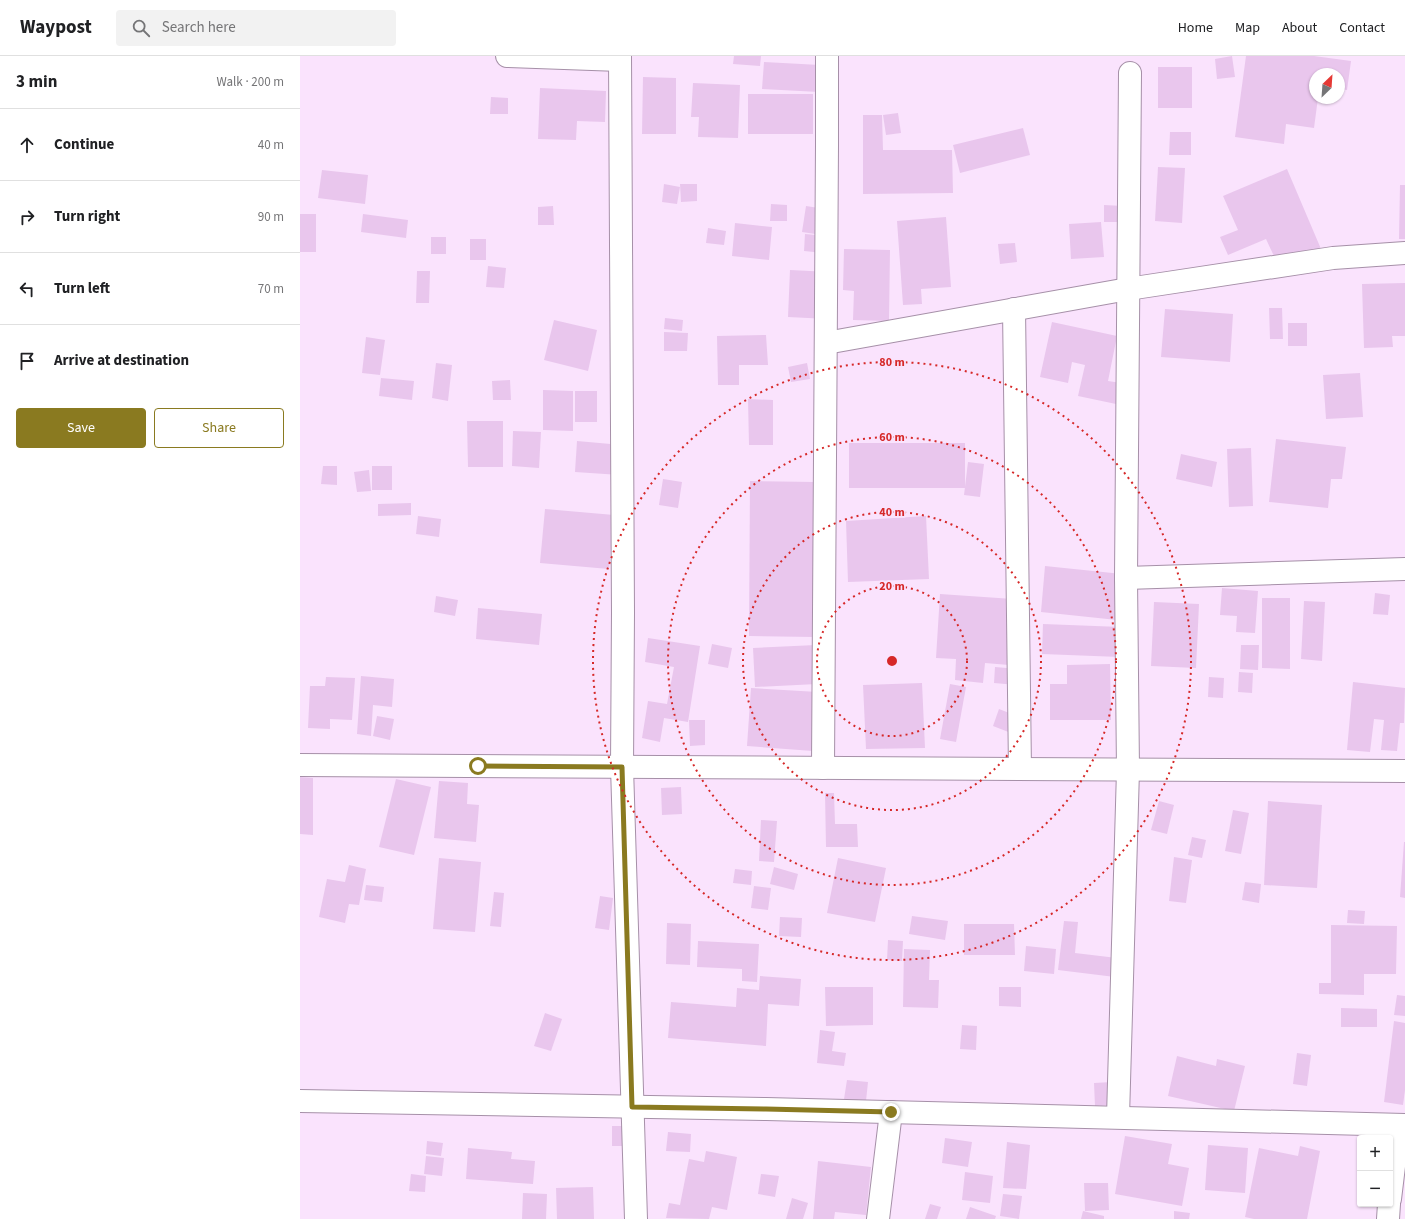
<!DOCTYPE html>
<meta charset="utf-8">
<style>
body{margin:0;font-family:"Source Sans 3",sans-serif;background:#f2f2f2;color:#202124}
.controls{position:absolute;right:12px;bottom:12px;display:grid;overflow:hidden;border-radius:4px;box-shadow:0 1px 3px #0004}
.controls button{width:36px;height:36px;display:grid;place-items:center;padding:0;border:0;border-bottom:1px solid #e0e0e0;background:#fff;color:#202124;font:20px sans-serif}
.compass{position:absolute;left:1009px;top:12px;width:36px;height:36px;border-radius:50%;background:#fff;box-shadow:0 1px 3px #0004;rotate:25deg}
.stop{position:absolute;width:12px;height:12px;margin:-9px;border:3px solid #8a7a20;border-radius:50%;background:#fff}
.stop.end{background:#8a7a20;border-color:#fff;box-shadow:0 1px 4px #0008}
.list{margin:0;padding:0;list-style:none}
h2{display:flex;justify-content:space-between;align-items:center;height:52px;margin:0;padding:0 16px;font-size:17px}
h2 small{font-size:13px;font-weight:400;color:#757577}
.list li{display:grid;grid-template-columns:26px 1fr auto;gap:12px;align-items:center;box-sizing:border-box;height:72px;padding:0 16px;border-top:1px solid #e0e0e0}
.list b{display:block;font-size:15px;white-space:nowrap}
.list em{font-size:13px;font-style:normal;color:#757577}
.actions{display:flex;gap:8px;padding:12px 16px}
.actions a{flex:1;padding:9px 0;border:1px solid #8a7a20;border-radius:4px;text-align:center;font-size:14px;color:#8a7a20}
.actions .main{background:#8a7a20;color:#fff}
.icon{flex:none;width:22px;height:22px;fill:none;stroke:currentColor;stroke-width:2;stroke-linecap:round;stroke-linejoin:round}
.map{position:relative;flex:none;width:1105px;height:1163px;overflow:hidden}
header{display:flex;align-items:center;gap:24px;box-sizing:border-box;height:56px;padding:0 20px;background:#fff;border-bottom:1px solid #e0e0e0}
header strong{font-size:19px}
nav{display:flex;gap:22px;margin-inline-start:auto;font-size:14px}
.search{width:280px;height:36px;background:#f2f2f2;display:flex;align-items:center;gap:10px;box-sizing:border-box;padding:0 14px;border-radius:4px;color:#757577;font-size:15px}
main{display:flex}
aside{flex:1;background:#fff}
.map>svg:first-child{display:block}
</style>
<header>
<strong>Waypost</strong>
<div class="search"><svg class="icon" aria-label="search" viewBox="0 0 24 24"><circle cx="10" cy="10" r="6"/><path d="M15 15l6 6"/></svg>Search here</div>
<nav><a>Home</a><a>Map</a><a>About</a><a>Contact</a></nav>
</header>
<main>
<aside>
<h2>3 min<small>Walk · 200 m</small></h2>
<ul class="list">
<li><svg class="icon" aria-label="ahead" viewBox="0 0 24 24"><path d="M12 20V5M6 11l6-6 6 6"/></svg><div><b>Continue</b></div><em>40 m</em></li>
<li><svg class="icon" aria-label="right" viewBox="0 0 24 24"><path d="M7 20v-9h11M14 6l5 5-5 5"/></svg><div><b>Turn right</b></div><em>90 m</em></li>
<li><svg class="icon" aria-label="left" viewBox="0 0 24 24"><path d="M17 20v-9H6M10 6l-5 5 5 5"/></svg><div><b>Turn left</b></div><em>70 m</em></li>
<li><svg class="icon" aria-label="arrive" viewBox="0 0 24 24"><path d="M6 21V4h12l-3 4 3 4H6"/></svg><div><b>Arrive at destination</b></div></li>
</ul>
<div class="actions"><a class="main">Save</a><a>Share</a></div>
</aside>
<div class="map">
<svg width="1105" height="1163" viewBox="0 0 1105 1163">
<rect width="100%" height="100%" fill="#fae3fd"/>
<g fill="#e9c6ed">
<polygon points="434,0 461,0 460,10 433,8"/>
<polygon points="932,0 935,21 917,23 915,3"/>
<polygon points="946,0 1014,0 1051,5 1047,34 1039,33 1039,18 1015,18 1015,42 1018,42 1014,72 986,68 984,88 935,81"/>
<polygon points="464,6 520,9 519,36 462,33"/>
<rect x="858" y="11" width="34" height="41"/>
<polygon points="343,21 376,22 376,78 342,78"/>
<polygon points="393,27 440,29 438,82 398,81 399,61 391,61"/>
<polygon points="240,32 306,35 305,66 277,65 276,84 238,83"/>
<rect x="448" y="38" width="65" height="40"/>
<polygon points="191,41 208,42 208,58 190,58"/>
<polygon points="598,57 601,77 586,79 583,59"/>
<polygon points="563,59 582,59 583,94 652,94 653,137 563,138"/>
<polygon points="723,72 730,99 660,117 653,89"/>
<polygon points="870,76 891,76 891,99 869,99"/>
<polygon points="858,111 885,112 882,167 855,165"/>
<polygon points="987,113 1021,193 979,211 966,183 928,199 920,181 938,174 923,140"/>
<polygon points="22,114 68,119 65,148 18,142"/>
<polygon points="364,128 380,131 377,148 362,146"/>
<polygon points="380,128 397,128 397,145 381,146"/>
<polygon points="1100,129 1105,129 1105,183 1099,183"/>
<polygon points="471,148 487,149 487,165 470,165"/>
<polygon points="804,149 823,150 823,166 804,166"/>
<polygon points="253,150 254,169 238,169 238,151"/>
<polygon points="506,150 525,153 522,179 502,176"/>
<rect x="0" y="158" width="16" height="38"/>
<polygon points="63,158 108,164 106,182 61,176"/>
<polygon points="646,161 651,231 621,233 622,248 603,249 597,165"/>
<polygon points="801,166 804,201 771,203 769,168"/>
<polygon points="435,167 472,171 469,204 432,200"/>
<polygon points="408,172 426,175 424,189 406,187"/>
<polygon points="505,178 526,180 524,197 504,195"/>
<rect x="131" y="181" width="15" height="17"/>
<rect x="170" y="183" width="16" height="21"/>
<polygon points="715,187 717,206 700,208 698,188"/>
<polygon points="544,193 590,194 589,265 553,264 554,235 543,234"/>
<polygon points="188,210 206,212 204,232 186,231"/>
<polygon points="490,214 530,216 528,263 488,261"/>
<polygon points="117,215 130,215 129,247 116,247"/>
<polygon points="1105,227 1105,280 1092,280 1093,291 1064,292 1062,228"/>
<polygon points="969,252 982,252 983,283 970,283"/>
<polygon points="865,253 933,258 930,306 861,301"/>
<polygon points="365,262 383,264 382,275 364,273"/>
<polygon points="254,264 297,274 288,315 244,304"/>
<polygon points="752,266 817,280 808,325 821,327 816,348 778,340 785,309 772,306 768,327 740,321"/>
<rect x="988" y="267" width="19" height="23"/>
<polygon points="364,276 388,277 387,295 364,295"/>
<polygon points="466,279 468,309 439,309 439,329 418,329 417,280"/>
<polygon points="66,281 85,284 80,319 62,317"/>
<polygon points="136,307 152,309 148,345 132,342"/>
<polygon points="507,307 510,323 491,326 488,311"/>
<polygon points="1060,317 1063,361 1026,363 1023,319"/>
<polygon points="81,322 114,325 112,344 79,340"/>
<polygon points="210,324 211,344 193,344 192,325"/>
<polygon points="243,334 273,335 273,375 243,374"/>
<rect x="275" y="335" width="22" height="31"/>
<polygon points="448,343 473,344 473,389 449,389"/>
<polygon points="167,365 203,365 203,411 168,411"/>
<polygon points="213,375 241,376 239,412 212,410"/>
<polygon points="976,383 1046,391 1042,423 1031,423 1028,452 969,446"/>
<polygon points="277,385 322,389 320,419 275,416"/>
<rect x="549" y="387" width="116" height="45"/>
<polygon points="951,392 953,450 929,451 927,393"/>
<polygon points="881,398 917,406 912,431 876,423"/>
<polygon points="668,406 684,408 680,441 664,439"/>
<polygon points="23,410 37,410 37,429 21,428"/>
<rect x="72" y="410" width="20" height="24"/>
<polygon points="69,414 71,435 57,436 54,416"/>
<polygon points="363,423 382,426 378,452 359,449"/>
<polygon points="450,425 515,426 514,581 449,580"/>
<polygon points="111,447 111,459 78,460 78,448"/>
<polygon points="245,453 314,459 309,513 240,507"/>
<polygon points="118,460 141,463 139,481 116,478"/>
<polygon points="626,460 629,523 548,526 546,465"/>
<polygon points="745,510 822,518 817,564 741,556"/>
<polygon points="922,532 958,535 955,577 936,576 937,560 920,559"/>
<polygon points="1075,537 1090,539 1088,559 1073,558"/>
<polygon points="640,538 713,543 709,609 685,607 683,627 655,624 656,603 636,602"/>
<polygon points="136,540 158,544 155,560 134,556"/>
<polygon points="962,542 990,542 990,613 962,612"/>
<polygon points="1004,545 1025,546 1022,605 1001,603"/>
<polygon points="854,546 899,548 896,612 851,610"/>
<polygon points="178,552 242,558 239,589 176,583"/>
<polygon points="743,568 821,571 820,601 742,598"/>
<polygon points="348,582 400,590 388,666 364,662 360,686 342,682 348,645 367,648 374,611 345,606"/>
<polygon points="412,588 432,592 428,612 408,608"/>
<polygon points="516,589 517,628 455,631 453,592"/>
<polygon points="941,589 959,589 958,614 940,613"/>
<polygon points="810,608 811,664 750,664 750,628 767,628 767,609"/>
<polygon points="695,611 718,613 717,629 694,627"/>
<polygon points="939,616 953,617 952,637 938,636"/>
<polygon points="61,620 94,623 92,651 73,649 71,680 57,678"/>
<polygon points="26,621 55,622 52,664 30,663 30,673 8,672 10,630 25,630"/>
<polygon points="909,621 924,622 923,642 908,641"/>
<polygon points="1053,626 1105,632 1104,667 1100,667 1097,695 1081,694 1084,664 1074,663 1070,696 1047,694"/>
<polygon points="622,627 625,692 566,693 563,629"/>
<polygon points="650,628 666,631 656,686 640,683"/>
<polygon points="451,632 518,636 513,695 447,690"/>
<polygon points="699,653 717,660 711,677 693,670"/>
<polygon points="77,660 94,663 90,684 73,680"/>
<polygon points="389,664 405,664 405,689 390,690"/>
<polygon points="0,721 13,722 13,779 0,778"/>
<polygon points="96,723 131,731 114,799 79,791"/>
<polygon points="139,725 168,727 167,748 179,749 176,786 134,782"/>
<polygon points="381,731 382,758 362,759 361,732"/>
<polygon points="525,737 534,737 535,768 557,768 558,791 526,791"/>
<polygon points="859,745 874,749 867,778 851,774"/>
<polygon points="968,745 1022,749 1017,832 964,829"/>
<polygon points="933,754 949,757 941,798 925,795"/>
<polygon points="461,764 477,765 474,806 459,805"/>
<polygon points="892,781 906,784 902,802 888,799"/>
<polygon points="1104,786 1105,786 1105,842 1100,841"/>
<polygon points="874,801 892,804 886,847 869,845"/>
<polygon points="139,802 181,806 175,876 133,873"/>
<polygon points="538,802 586,812 575,866 527,857"/>
<polygon points="49,809 66,813 59,849 49,848 45,867 19,861 27,823 45,826"/>
<polygon points="474,811 498,818 494,834 470,828"/>
<polygon points="435,813 452,815 451,829 433,827"/>
<polygon points="945,826 961,828 959,847 942,844"/>
<polygon points="66,829 84,831 82,846 64,844"/>
<polygon points="454,830 471,832 468,854 451,852"/>
<polygon points="194,836 204,837 201,871 190,870"/>
<polygon points="300,840 313,842 309,874 295,872"/>
<polygon points="1048,854 1065,855 1064,868 1047,867"/>
<polygon points="612,860 648,865 645,884 609,878"/>
<polygon points="480,861 502,862 501,881 479,880"/>
<polygon points="764,865 778,866 775,897 817,902 815,921 758,914"/>
<polygon points="367,867 391,868 390,909 366,908"/>
<polygon points="664,868 714,868 715,899 664,899"/>
<polygon points="1031,869 1097,870 1096,918 1064,918 1064,939 1019,938 1019,927 1031,927"/>
<polygon points="588,884 603,885 602,905 587,904"/>
<polygon points="398,885 459,888 457,926 442,925 442,913 397,911"/>
<polygon points="726,890 756,893 754,918 724,915"/>
<polygon points="604,893 630,894 629,924 639,924 638,952 603,951"/>
<polygon points="460,920 501,923 499,950 468,948 466,990 368,982 371,946 436,951 437,932 459,934"/>
<polygon points="525,931 573,931 573,969 526,970"/>
<polygon points="699,931 721,931 721,951 699,950"/>
<polygon points="1097,939 1105,940 1105,960 1094,959"/>
<polygon points="1041,952 1077,953 1077,971 1041,971"/>
<polygon points="245,957 262,963 251,995 234,990"/>
<polygon points="1094,965 1105,967 1105,1034 1103,1049 1084,1046"/>
<polygon points="662,969 677,970 676,994 660,993"/>
<polygon points="520,974 535,976 532,995 546,997 544,1010 517,1007"/>
<polygon points="997,997 1011,999 1007,1030 993,1028"/>
<polygon points="877,1000 916,1010 917,1003 945,1010 934,1055 868,1040"/>
<polygon points="547,1024 568,1026 566,1045 544,1043"/>
<polygon points="812,1026 812,1049 795,1050 794,1027"/>
<polygon points="312,1070 329,1070 330,1090 312,1090"/>
<polygon points="368,1076 391,1078 390,1096 366,1095"/>
<polygon points="825,1080 872,1088 868,1108 889,1112 882,1150 815,1138"/>
<polygon points="645,1082 672,1086 668,1111 642,1107"/>
<polygon points="127,1085 143,1087 141,1100 126,1098"/>
<polygon points="707,1086 730,1089 726,1133 703,1132"/>
<polygon points="908,1089 948,1092 945,1137 905,1134"/>
<polygon points="1000,1090 1020,1095 1007,1163 954,1163 945,1161 959,1092 998,1100"/>
<polygon points="168,1092 212,1096 211,1103 235,1105 233,1128 166,1123"/>
<polygon points="406,1095 437,1101 427,1154 412,1151 409,1163 366,1162 369,1147 380,1149 389,1103 404,1106"/>
<polygon points="126,1100 144,1102 142,1120 124,1118"/>
<polygon points="518,1105 571,1111 566,1159 535,1156 534,1163 513,1163"/>
<polygon points="665,1116 693,1120 690,1147 662,1144"/>
<polygon points="111,1118 126,1120 125,1136 109,1135"/>
<polygon points="461,1118 479,1120 475,1141 458,1138"/>
<polygon points="784,1127 808,1127 809,1154 785,1155"/>
<polygon points="293,1131 294,1163 257,1163 256,1132"/>
<polygon points="223,1137 247,1138 246,1163 222,1163"/>
<polygon points="703,1138 722,1140 719,1163 700,1160"/>
<polygon points="492,1142 508,1147 503,1163 486,1163"/>
<polygon points="630,1148 641,1151 637,1163 625,1163"/>
<polygon points="670,1151 696,1160 695,1163 666,1163"/>
<polygon points="783,1155 804,1160 804,1163 781,1163"/>
<polygon points="874,1155 890,1157 889,1163 874,1163"/>
</g>
<g fill="none" stroke-linecap="round" stroke-linejoin="round">
<g stroke="#a690a8" stroke-width="24">
<g id="minor">
<polyline points="207,0 320,4"/>
<polyline points="320,0 323,557 322,711 336,1163"/>
<polyline points="714,253 720,713"/>
<polyline points="526,287 828,233 1033,202 1105,197"/>
<polyline points="826,522 1105,513"/>
<polyline points="0,709 1105,715"/>
<polyline points="523,712 527,89 527,0"/>
<polyline points="0,1045 466,1053 1105,1069"/>
<polyline points="818,1061 828,714 826,522 830,17"/>
<polyline points="1090,1143 1099,1069"/>
<polyline points="578,1163 591,1056"/>
<polyline points="1088,1163 1089,1148"/>
</g>
</g>
<use href="#minor" stroke="#fff" stroke-width="22"/>
</g>
<g fill="none" stroke-linecap="round" stroke-linejoin="round">
<polyline stroke="#8a7a20" stroke-width="5" points="178,710 322,711 332,1051 466,1053 591,1056"/>
</g>
<g fill="none" stroke="#d62828" stroke-width="2" stroke-dasharray="2 4">
<circle cx="592" cy="605" r="75"/>
<circle cx="592" cy="605" r="149"/>
<circle cx="592" cy="605" r="224"/>
<circle cx="592" cy="605" r="299"/>
</g>
<circle cx="592" cy="605" r="6" fill="#d62828" stroke="#fae3fd" stroke-width="2"/>
<g font-size="12" text-anchor="middle" font-weight="bold" fill="#d62828" stroke="#fae3fd" stroke-width="3.5" stroke-linejoin="round" paint-order="stroke">
<text x="592" y="310">80 m</text>
<text x="592" y="385">60 m</text>
<text x="592" y="460">40 m</text>
<text x="592" y="534">20 m</text>
</g>
</svg>
<div class="controls">
<button>+</button>
<button>−</button>
</div>
<svg class="compass" viewBox="-18 -18 36 36"><path d="M0-13l5 13h-10z" fill="#e53935"/><path d="M0 13l5-13h-10z" fill="#757577"/></svg>
<div class="stop" style="left:178px;top:710px"></div>
<div class="stop end" style="left:591px;top:1056px"></div>
</div>
</main>
